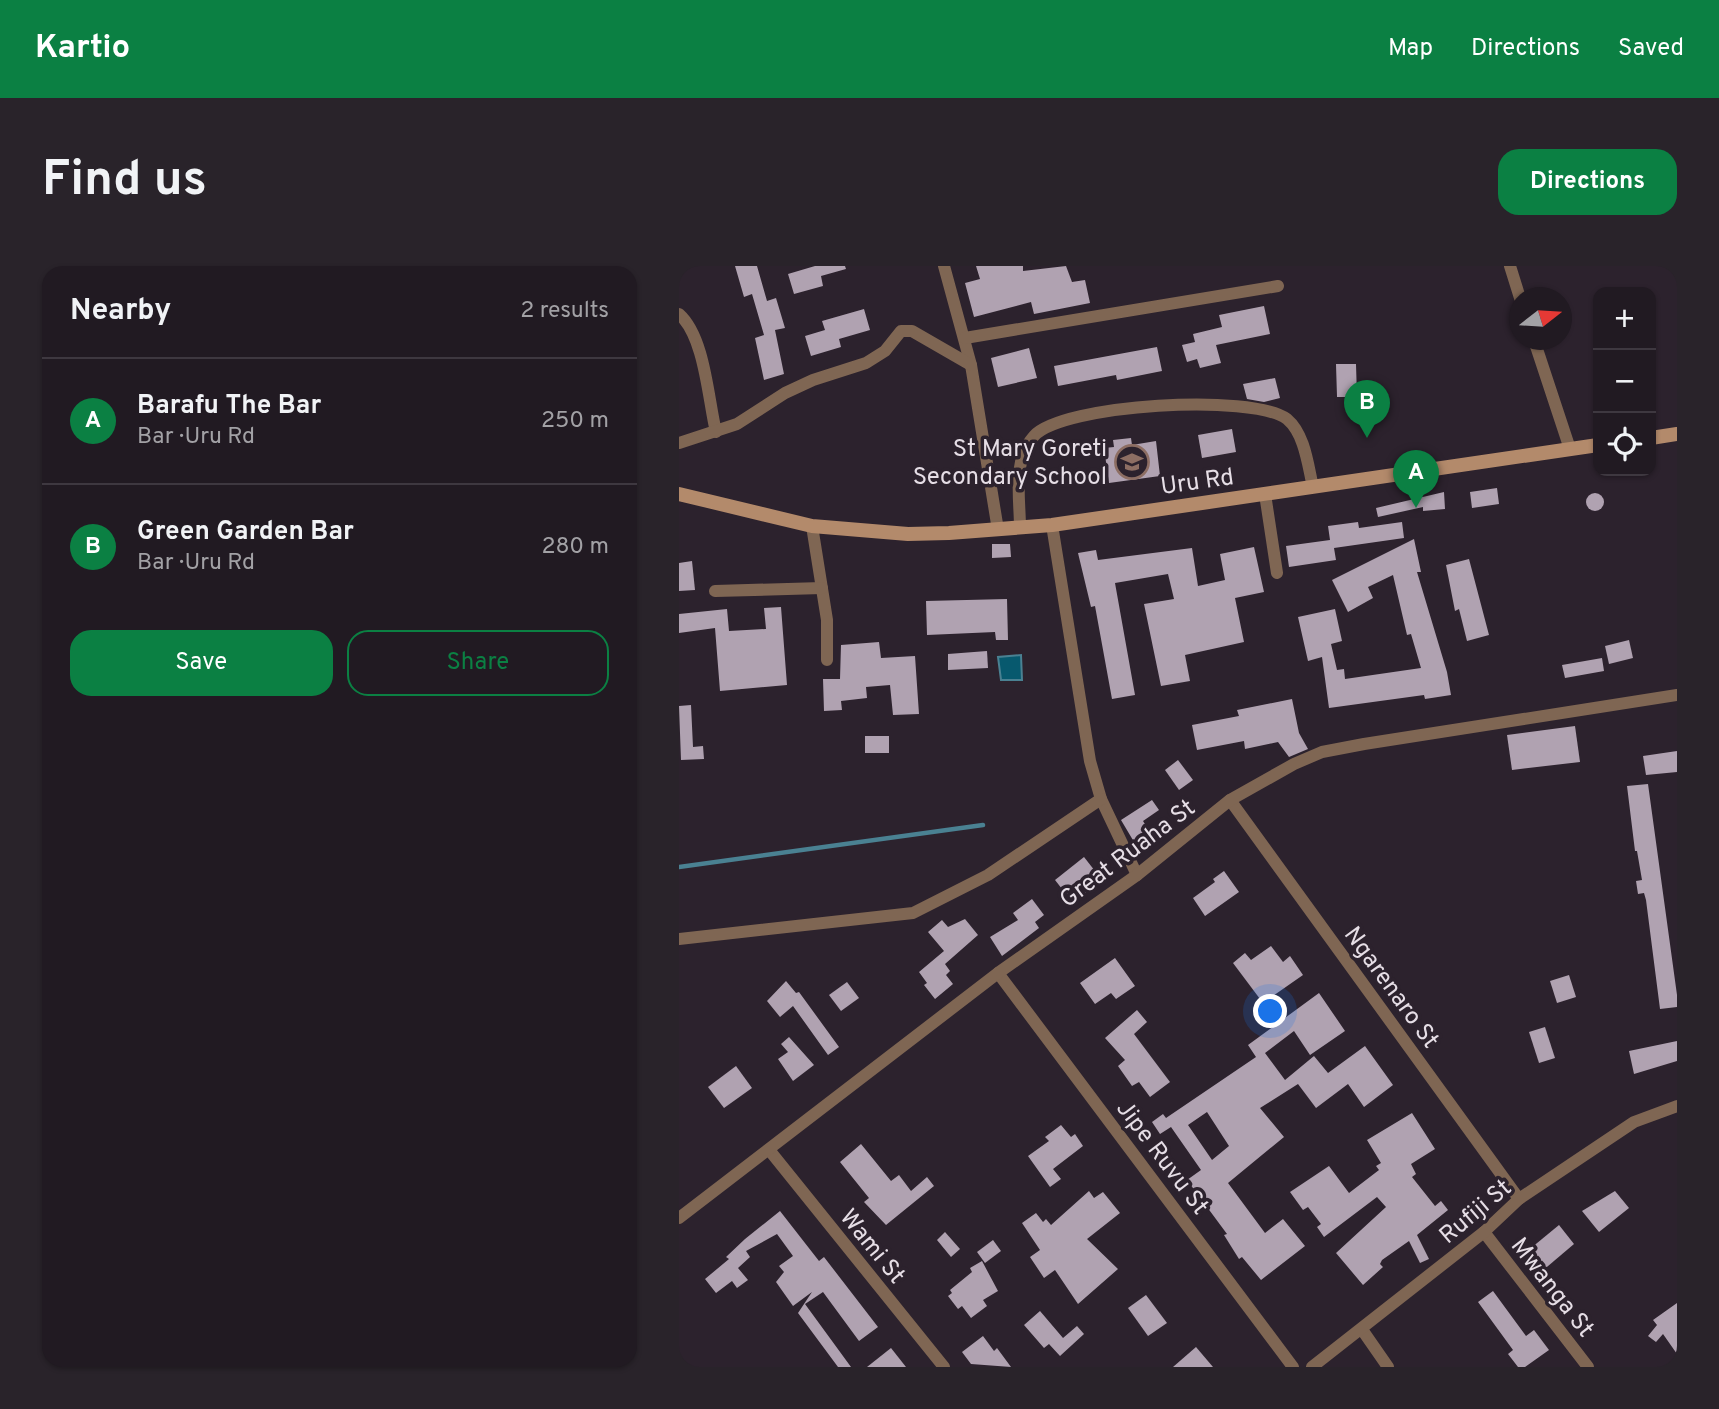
<!DOCTYPE html>
<meta charset="utf-8">
<style>
body{margin:0;font-family:Overpass,sans-serif;background:#29232a;color:#f1f3f6}
.controls{position:absolute;right:21px;top:21px;display:grid;overflow:hidden;border-radius:14px;box-shadow:0 2px 5px #0004}
.controls button{width:63px;height:63px;display:grid;place-items:center;padding:0;border:0;border-bottom:2px solid #3e3840;background:#211a22;color:#f1f3f6;font:35px sans-serif}
.compass{position:absolute;left:830px;top:21px;width:63px;height:63px;border-radius:50%;background:#211a22;box-shadow:0 2px 5px #0004;rotate:73deg}
.you{position:absolute;left:592px;top:746px;width:24px;height:24px;margin:-18px;border:5px solid #fff;border-radius:50%;background:#1a73e8;box-shadow:0 0 0 10px #1a73e833}
.badge{display:grid;place-items:center;width:46px;height:46px;border-radius:50%;background:#0b8043;color:#fff;font-size:23px;font-weight:700}
.pin{position:absolute;translate:-50% -58px;filter:drop-shadow(0 2px 4px #0008)}
.pin::after{content:'';position:absolute;top:37px;width:24px;height:21px;background:inherit;clip-path:polygon(0 0,100% 0,50% 100%)}
.list{margin:0;padding:0;list-style:none}
h2{display:flex;justify-content:space-between;align-items:center;height:91px;margin:0;padding:0 28px;font-size:30px}
h2 small{font-size:23px;font-weight:400;color:#a2a1a5}
.list li{display:grid;grid-template-columns:46px 1fr auto;gap:21px;align-items:center;box-sizing:border-box;height:126px;padding:0 28px;border-top:2px solid #3e3840}
.list b{display:block;font-size:26px;white-space:nowrap}
.list p{margin:0;font-size:23px;white-space:nowrap;color:#a2a1a5}
.list em{font-size:23px;font-style:normal;color:#a2a1a5}
.actions{display:flex;gap:14px;padding:21px 28px}
.actions a{flex:1;padding:16px 0;border:2px solid #0b8043;border-radius:21px;text-align:center;font-size:24px;color:#0b8043}
.actions .main{background:#0b8043;color:#fff}
.icon{flex:none;width:38px;height:38px;fill:none;stroke:currentColor;stroke-width:2;stroke-linecap:round;stroke-linejoin:round}
.map{position:relative;flex:none;width:998px;height:1101px;overflow:hidden;border-radius:21px}
header{display:flex;align-items:center;gap:42px;box-sizing:border-box;height:98px;padding:0 35px;background:#0b8043;color:#fff}
header strong{font-size:33px}
nav{display:flex;gap:38px;margin-inline-start:auto;font-size:24px}
.intro{display:flex;align-items:center;justify-content:space-between;box-sizing:border-box;height:168px;padding:0 42px}
h1{margin:0;font-size:49px}
.button{padding:18px 32px;border-radius:21px;background:#0b8043;color:#fff;font-size:24px;font-weight:700}
main{display:flex;gap:42px;padding:0 42px}
aside{flex:1;background:#211a22;border-radius:21px;box-shadow:0 2px 5px #0004}
.map>svg:first-child{display:block}
</style>
<header>
<strong>Kartio</strong>
<nav><a>Map</a><a>Directions</a><a>Saved</a></nav>
</header>
<div class="intro"><h1>Find us</h1><a class="button">Directions</a></div>
<main>
<aside>
<h2>Nearby<small>2 results</small></h2>
<ul class="list">
<li><span class="badge">A</span><div><b>Barafu The Bar</b><p>Bar · Uru Rd</p></div><em>250 m</em></li>
<li><span class="badge">B</span><div><b>Green Garden Bar</b><p>Bar · Uru Rd</p></div><em>280 m</em></li>
</ul>
<div class="actions"><a class="main">Save</a><a>Share</a></div>
</aside>
<div class="map">
<svg width="998" height="1101" viewBox="0 0 998 1101">
<rect width="100%" height="100%" fill="#2c222d"/>
<polygon fill="#07596e" stroke="#4a8192" stroke-width="2" points="342,389 343,414 322,414 319,391"/>
<g fill="none" stroke-linecap="round" stroke-linejoin="round">
<polyline stroke="#4a8192" stroke-width="4.5" points="0,601 304,559"/>
</g>
<g fill="#b0a2b1" fill-rule="evenodd">
<polygon points="56,0 78,0 88,35 97,32 106,62 96,64 105,108 85,114 76,72 85,69 73,28 65,31"/>
<polygon points="136,0 166,0 167,3 142,10 144,20 115,28 109,8"/>
<polygon points="297,0 344,0 344,5 387,0 393,16 406,14 411,37 355,48 352,36 295,51 286,17 301,13"/>
<polygon points="585,40 591,68 537,79 542,97 521,102 518,93 508,96 503,79 516,76 514,68 543,61 540,49"/>
<polygon points="185,43 191,64 160,73 162,81 132,90 126,70 146,64 143,55"/>
<polygon points="478,81 483,105 438,114 437,109 379,120 375,100"/>
<polygon points="350,82 358,112 319,121 312,92"/>
<polygon points="657,98 677,98 678,131 658,131"/>
<polygon points="596,112 601,132 585,136 568,133 564,118"/>
<polygon points="553,163 557,186 523,192 519,169"/>
<polygon points="452,172 453,179 477,175 481,210 430,217 425,182 435,181 434,174"/>
<polygon points="818,222 820,238 793,242 791,226"/>
<polygon points="765,226 766,243 744,245 744,241 699,251 697,242"/>
<circle cx="916" cy="236" r="9"/>
<polygon points="679,256 680,262 723,256 725,272 655,282 657,294 610,301 607,280 651,274 649,260"/>
<polygon points="735,273 742,306 738,306 768,406 772,429 746,433 745,429 650,442 643,391 629,395 619,351 656,343 663,375 652,378 658,404 665,403 666,413 742,402 732,368 728,369 714,309 689,321 694,332 669,346 653,314"/>
<polygon points="313,278 331,278 332,291 313,292"/>
<polygon points="575,281 585,326 556,332 565,376 506,389 511,415 482,420 465,338 495,333 489,308 436,317 456,429 433,433 416,340 412,341 399,287 417,284 419,294 513,282 519,320 546,314 541,288"/>
<polygon points="790,293 810,369 788,375 780,343 776,345 767,299"/>
<polygon points="13,295 16,324 0,325 0,297"/>
<polygon points="328,333 329,374 317,374 316,366 248,369 247,335"/>
<polygon points="102,341 108,419 41,425 36,362 0,367 0,348 48,343 50,365 87,363 85,342"/>
<polygon points="950,374 954,392 930,398 926,380"/>
<polygon points="200,376 202,392 236,390 240,448 214,449 211,419 187,421 188,432 162,435 163,444 145,445 144,413 161,413 162,379"/>
<polygon points="308,385 309,402 269,404 269,388"/>
<polygon points="923,392 925,405 886,412 883,399"/>
<polygon points="613,433 620,467 629,483 610,491 599,476 566,483 565,475 518,484 513,459 560,450 558,444"/>
<polygon points="12,439 14,481 24,480 25,493 2,494 0,440"/>
<polygon points="896,460 901,496 833,504 828,469"/>
<rect x="186" y="470" width="24" height="17"/>
<polygon points="998,485 998,506 967,509 964,490"/>
<polygon points="499,494 514,514 500,524 486,504"/>
<polygon points="969,518 998,729 998,741 981,743 967,634 965,627 959,628 957,615 963,614 958,585 956,585 948,520"/>
<polygon points="473,534 480,544 464,555 477,576 461,586 442,554"/>
<polygon points="405,591 423,614 394,637 376,614"/>
<polygon points="545,605 560,626 526,650 514,632 536,616 534,613"/>
<polygon points="353,633 365,649 356,656 360,662 323,690 311,671 339,654 334,647"/>
<polygon points="286,653 299,669 266,698 271,705 267,709 274,718 256,733 245,719 248,717 240,706 265,685 249,666 263,654 269,661"/>
<polygon points="592,680 604,696 611,690 624,709 584,737 554,697 566,687 572,694"/>
<polygon points="436,692 456,720 437,733 432,727 416,738 401,717"/>
<polygon points="890,709 897,731 878,737 871,715"/>
<polygon points="107,715 117,727 120,726 160,781 149,789 114,740 101,751 88,735"/>
<polygon points="168,716 180,732 162,745 150,729"/>
<path d="M640,727L666,765L631,789L615,765L586,787L606,814L635,790L649,807L686,780L714,819L685,841L669,818L637,842L619,818L581,842L605,871L549,917L586,967L604,953L626,980L582,1014L563,991L560,993L545,969L548,968L508,914L522,904L492,861L481,868L473,856L484,848L487,852L577,791L569,779ZM528,846L550,880L533,894L509,859Z"/>
<polygon points="458,744 468,756 455,768 491,816 471,831 460,816 453,820 439,800 446,794 426,772"/>
<polygon points="866,761 876,792 860,797 850,766"/>
<polygon points="110,771 135,799 114,815 99,793 109,786 102,778"/>
<polygon points="998,775 998,795 955,808 950,785"/>
<polygon points="57,800 73,822 45,842 29,821"/>
<polygon points="733,847 756,883 732,898 737,908 733,911 756,940 762,935 769,944 738,969 750,993 741,997 730,975 703,994 701,998 704,1001 684,1019 657,987 707,941 698,931 645,971 638,961 642,958 629,941 624,944 611,926 650,900 670,927 700,904 697,900 702,897 688,874"/>
<polygon points="382,859 392,871 396,868 404,880 374,903 382,913 371,921 349,890 370,875 366,871"/>
<polygon points="182,878 212,915 220,909 232,925 248,911 255,920 207,959 185,936 190,932 161,896"/>
<polygon points="410,925 415,932 424,926 441,947 408,973 439,1003 399,1038 376,1004 365,1012 351,991 361,984 343,957 357,947 364,956 367,953 372,959"/>
<polygon points="936,925 950,942 920,966 903,945"/>
<polygon points="101,945 140,995 145,991 199,1061 180,1075 144,1026 126,1038 172,1101 159,1101 119,1047 133,1026 114,1040 97,1016 105,1006 100,1000 114,990 98,968 67,985 71,991 59,1002 69,1014 58,1022 53,1015 37,1027 26,1013 50,993 47,991 66,973"/>
<polygon points="880,959 895,978 862,1006 846,987"/>
<polygon points="266,966 281,983 272,991 258,974"/>
<polygon points="314,974 322,985 306,997 298,986"/>
<polygon points="303,995 319,1025 304,1034 308,1040 292,1052 283,1040 279,1043 269,1030 273,1027 271,1024 293,1006 291,1002"/>
<polygon points="814,1025 847,1070 855,1064 870,1084 846,1101 839,1101 829,1088 834,1084 799,1036"/>
<polygon points="467,1029 488,1057 469,1070 449,1042"/>
<polygon points="998,1037 998,1088 984,1068 977,1076 969,1070 978,1059 974,1054"/>
<polygon points="361,1045 384,1072 398,1060 405,1068 381,1090 370,1078 365,1082 345,1059"/>
<polygon points="304,1070 315,1085 318,1082 332,1101 292,1098 283,1086"/>
<polygon points="517,1081 534,1101 494,1101"/>
<polygon points="212,1082 227,1101 188,1101"/>
</g>
<g fill="none" stroke-linecap="round" stroke-linejoin="round">
<g stroke="#7f6653" stroke-width="12">
<polyline points="265,0 292,99 319,264"/>
<polyline points="831,0 841,32"/>
<path d="M0,48C26,71 29,133 37,166"/>
<polyline points="286,72 599,20"/>
<polyline points="855,74 891,183"/>
<polyline points="0,177 58,158 106,127 134,114 187,97 206,85 222,65 233,65 292,99"/>
<polyline points="586,228 598,307"/>
<polyline points="373,259 411,495 422,533 458,609"/>
<polyline points="133,260 148,354 148,394"/>
<path d="M341,262C341,232 333,194 355,170C384,138 573,127 608,153C626,168 629,200 634,221"/>
<polyline points="36,325 143,322"/>
<polyline points="551,534 840,933"/>
<polyline points="0,673 234,647 309,609 422,533"/>
<polyline points="319,707 614,1101"/>
<polyline points="91,885 265,1101"/>
<polyline points="0,952 319,707 458,609 551,534 615,498 643,486 685,478 998,429"/>
<polyline points="805,966 909,1101"/>
<polyline points="684,1065 709,1101"/>
<polyline points="633,1101 805,966 840,933 955,856 998,840"/>
</g>
<g stroke="#b38a6b" stroke-width="14">
<polyline points="972,172 998,168"/>
<polyline points="0,228 133,260 229,268 270,267 373,259 919,179"/>
</g>
</g>
<defs>
<g id="school-ring" transform="scale(1.75)"><circle r="9.5" fill="#2c222d" stroke="#8d6e63" stroke-width="1.5"/><path d="M0-5L7-2L0 1L-7-2ZM-4 1L0 2.5L4 1V4Q0 6-4 4Z" fill="#8d6e63"/></g>
</defs>
<g fill-rule="evenodd">
<use href="#school-ring" x="453" y="196"/>
</g>
<g text-anchor="middle" stroke-width="7" stroke-linejoin="round" paint-order="stroke">
<g font-size="24" fill="#e6dee6" stroke="#2c222d" text-anchor="end">
<text x="428" y="190">St Mary Goreti<tspan x="428" dy="28">Secondary School</tspan></text>
</g>
<g font-size="24" fill="#e6dee6" stroke="#2c222d">
<text transform="translate(518 215) rotate(-8)" y="8">Uru Rd</text>
<text transform="translate(448 587) rotate(-37)" y="8">Great Ruaha St</text>
<text transform="translate(713 721) rotate(54)" y="8">Ngarenaro St</text>
<text transform="translate(484 891) rotate(53)" y="8">Jipe Ruvu St</text>
<text transform="translate(796 945) rotate(-40)" y="8">Rufiji St</text>
<text transform="translate(194 980) rotate(51)" y="8">Wami St</text>
<text transform="translate(874 1021) rotate(52)" y="8">Mwanga St</text>
</g>
</g>
</svg>
<div class="controls">
<button>+</button>
<button>−</button>
<button><svg class="icon" aria-label="locate" viewBox="0 0 24 24"><circle cx="12" cy="12" r="6"/><path d="M12 2v4M12 18v4M2 12h4M18 12h4"/></svg></button>
</div>
<svg class="compass" viewBox="-18 -18 36 36"><path d="M0-13l5 13h-10z" fill="#e53935"/><path d="M0 13l5-13h-10z" fill="#a2a1a5"/></svg>
<div class="you"></div>
<div class="pin badge" style="left:737px;top:242px">A</div>
<div class="pin badge" style="left:688px;top:172px">B</div>
</div>
</main>
